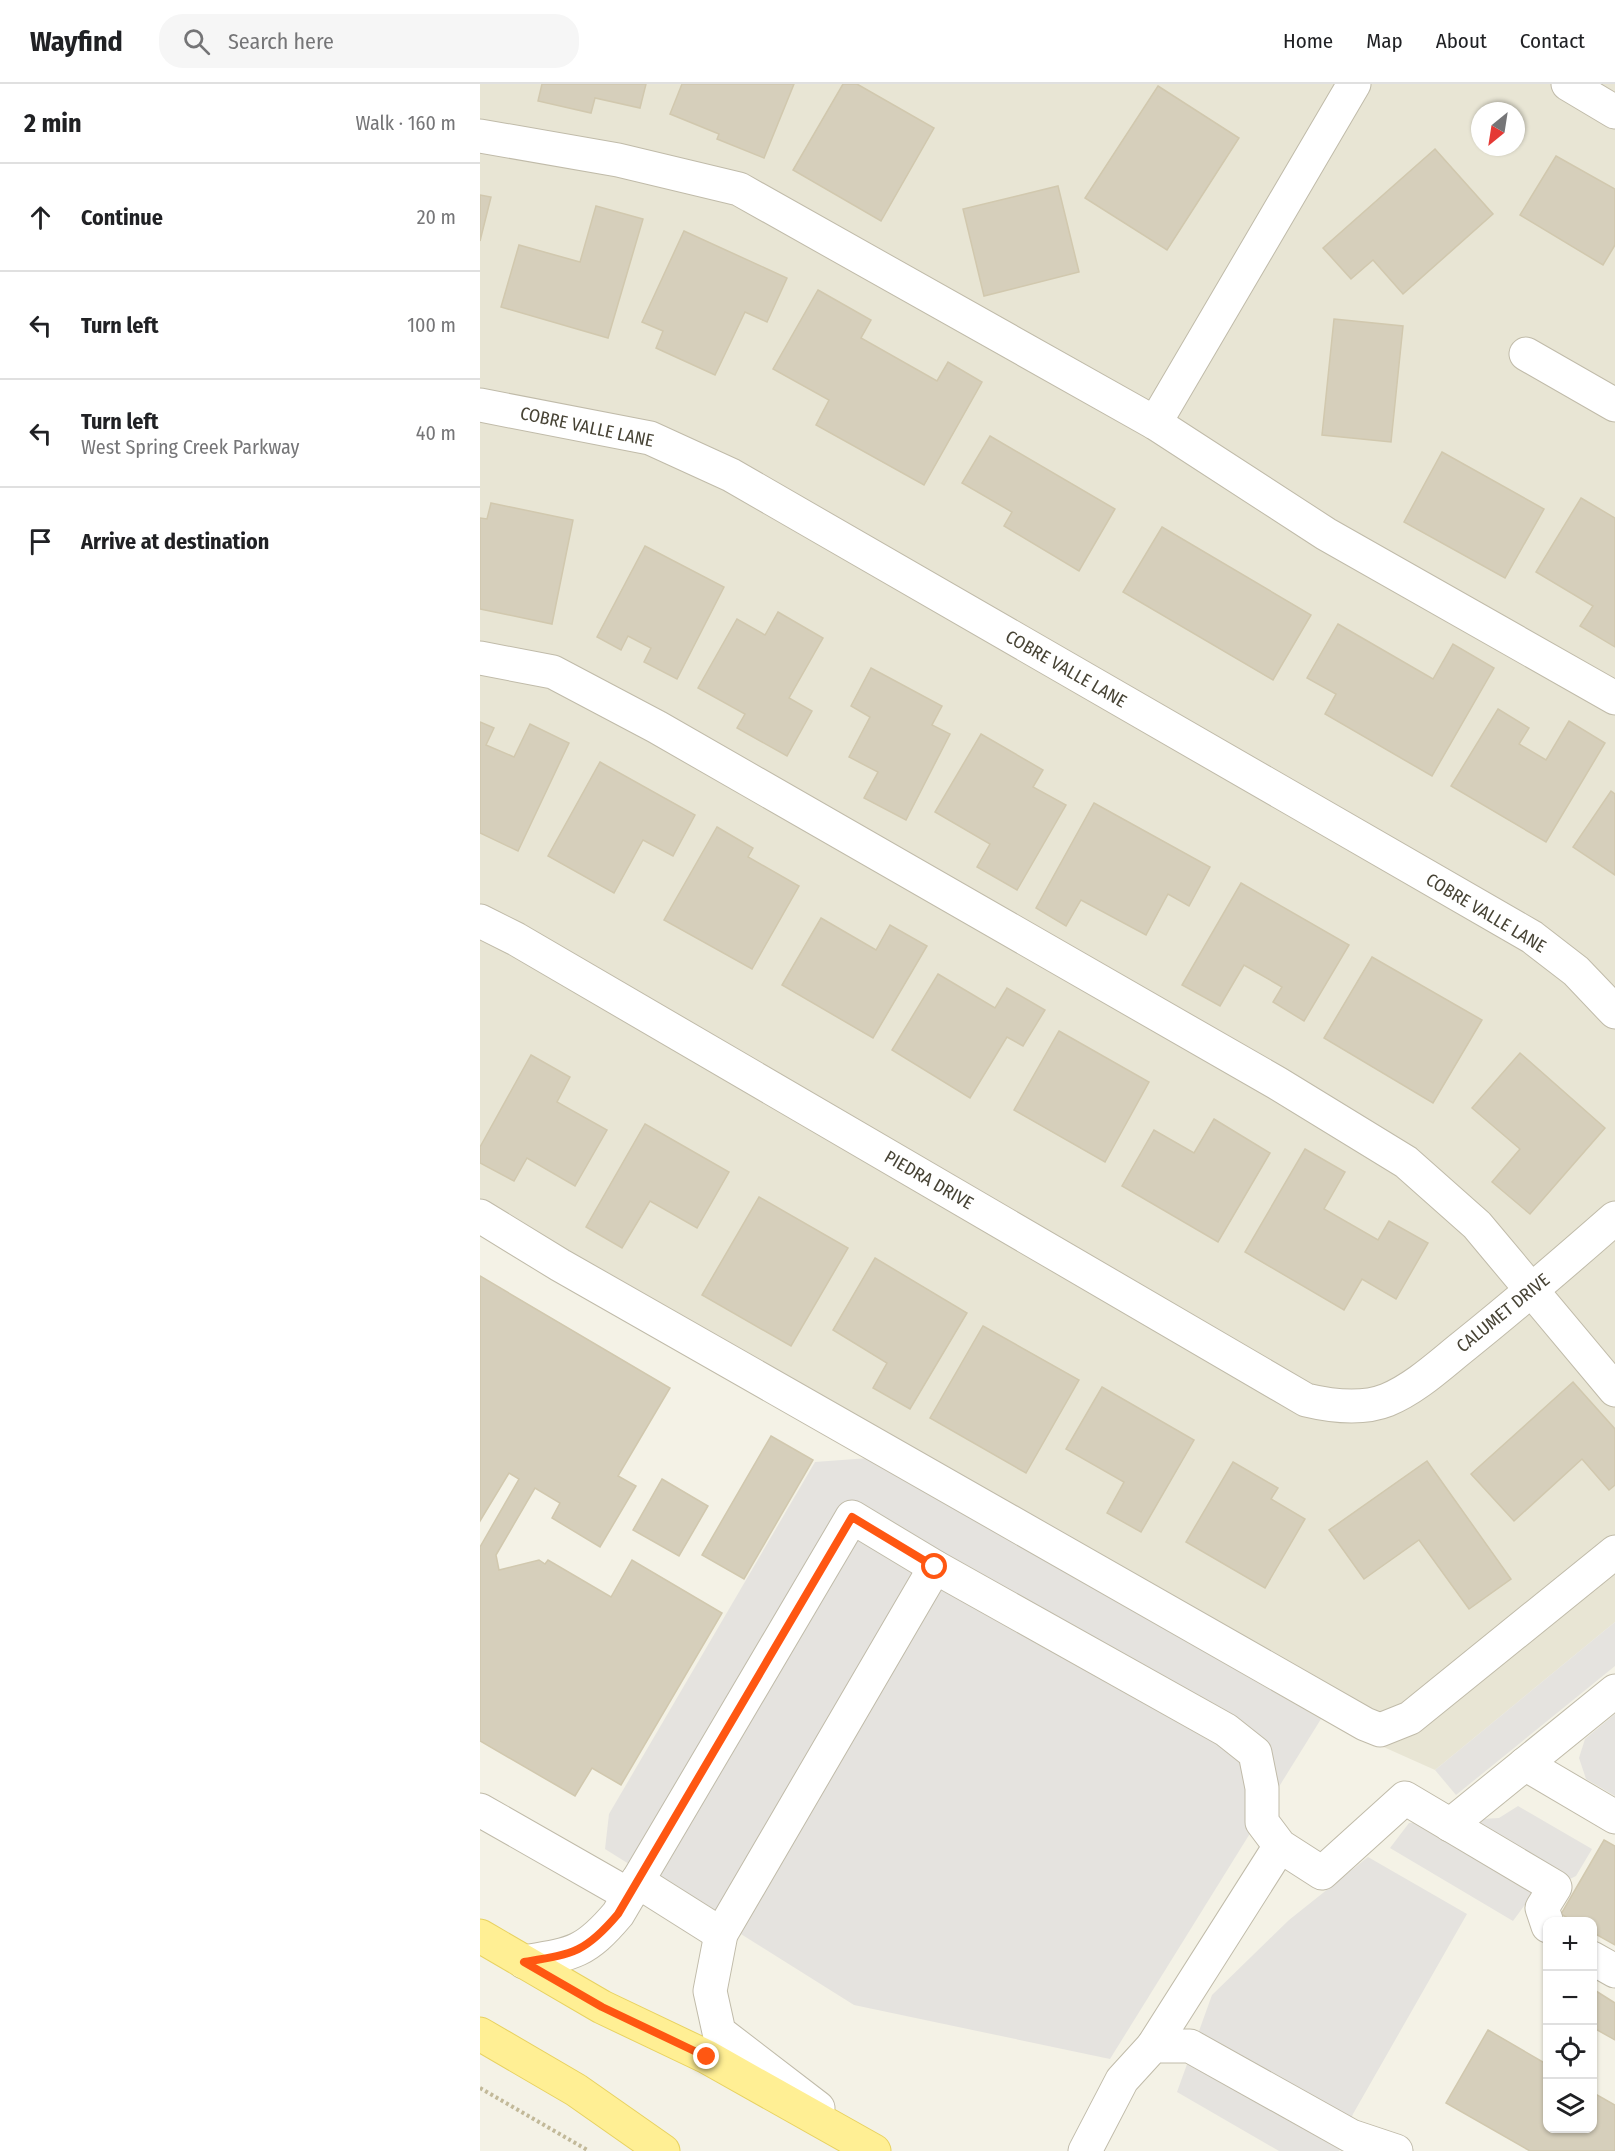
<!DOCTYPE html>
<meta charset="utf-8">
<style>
body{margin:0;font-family:"Fira Sans Condensed",sans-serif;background:#f6f6f6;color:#202124}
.controls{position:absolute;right:18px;bottom:18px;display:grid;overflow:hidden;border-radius:12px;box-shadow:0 2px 4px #0004}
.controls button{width:54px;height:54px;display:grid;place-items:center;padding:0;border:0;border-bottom:2px solid #e0e0e0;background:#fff;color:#202124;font:30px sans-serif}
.compass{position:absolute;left:991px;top:18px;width:54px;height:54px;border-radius:50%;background:#fff;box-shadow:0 2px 4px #0004;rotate:210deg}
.stop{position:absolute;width:18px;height:18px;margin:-14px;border:4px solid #ff5712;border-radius:50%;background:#fff}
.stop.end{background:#ff5712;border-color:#fff;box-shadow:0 2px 6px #0008}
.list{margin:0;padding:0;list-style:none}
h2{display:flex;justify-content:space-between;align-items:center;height:78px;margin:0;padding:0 24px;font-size:26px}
h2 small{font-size:20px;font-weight:400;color:#757577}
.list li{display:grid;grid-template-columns:39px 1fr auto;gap:18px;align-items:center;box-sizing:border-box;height:108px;padding:0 24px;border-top:2px solid #e0e0e0}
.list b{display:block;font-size:22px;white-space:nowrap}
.list p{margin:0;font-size:20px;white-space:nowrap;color:#757577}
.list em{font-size:20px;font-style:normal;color:#757577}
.icon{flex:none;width:33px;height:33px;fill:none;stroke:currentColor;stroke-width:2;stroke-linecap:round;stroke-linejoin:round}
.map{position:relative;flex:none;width:1135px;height:2067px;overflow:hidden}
header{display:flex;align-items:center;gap:36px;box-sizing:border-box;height:84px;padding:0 30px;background:#fff;border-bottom:2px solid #e0e0e0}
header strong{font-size:28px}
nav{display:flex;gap:33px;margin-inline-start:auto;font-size:21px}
.search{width:420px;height:54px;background:#f6f6f6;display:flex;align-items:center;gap:15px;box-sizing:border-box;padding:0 21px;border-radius:24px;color:#757577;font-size:22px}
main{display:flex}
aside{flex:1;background:#fff}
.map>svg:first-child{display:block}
</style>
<header>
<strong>Wayfind</strong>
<div class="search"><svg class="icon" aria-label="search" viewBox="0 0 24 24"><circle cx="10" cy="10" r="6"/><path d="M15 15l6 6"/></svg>Search here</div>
<nav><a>Home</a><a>Map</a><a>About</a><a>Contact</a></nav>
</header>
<main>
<aside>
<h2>2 min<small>Walk · 160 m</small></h2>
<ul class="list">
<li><svg class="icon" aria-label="ahead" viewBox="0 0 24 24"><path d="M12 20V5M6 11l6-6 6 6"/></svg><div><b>Continue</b></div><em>20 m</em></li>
<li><svg class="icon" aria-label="left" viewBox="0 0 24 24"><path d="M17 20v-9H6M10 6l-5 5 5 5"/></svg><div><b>Turn left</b></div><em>100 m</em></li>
<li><svg class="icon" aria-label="left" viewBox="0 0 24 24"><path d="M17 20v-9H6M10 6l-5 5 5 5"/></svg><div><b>Turn left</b><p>West Spring Creek Parkway</p></div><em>40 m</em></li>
<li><svg class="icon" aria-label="arrive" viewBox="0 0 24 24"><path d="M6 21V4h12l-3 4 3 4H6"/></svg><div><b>Arrive at destination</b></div></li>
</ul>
</aside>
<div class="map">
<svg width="1135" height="2067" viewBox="0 0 1135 2067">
<rect width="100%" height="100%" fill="#f4f2e6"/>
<path fill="#e8e5d4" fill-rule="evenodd" d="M0,0H1135V1538L955,1686L841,1635L0,1149ZM1000,27H1036V63H1000Z"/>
<g fill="#e5e3df">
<polygon points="389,1374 841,1635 630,1975 374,1921 125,1765 129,1730 335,1378"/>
<polygon points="1135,1538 1135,1582 976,1711 955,1686"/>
<polygon points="1135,1630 1135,1712 1106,1695 1099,1674 1105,1655"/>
<polygon points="1038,1722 1112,1765 1096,1792 1049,1815 1033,1837 910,1764 929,1739 1019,1734"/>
<polygon points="888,1773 987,1830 873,2030 859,2067 799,2067 697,2008 732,1911 809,1836"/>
</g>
<g fill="#d6cfbb" stroke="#d1c8ae" stroke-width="1.5">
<polygon points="62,0 166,0 160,24 115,14 111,29 58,17"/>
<polygon points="202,0 314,0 284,74 237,55 239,50 190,30"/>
<polygon points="363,0 377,0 454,44 401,137 313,86"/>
<polygon points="678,2 759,54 687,166 605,114"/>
<polygon points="955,65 1013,130 923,210 893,176 871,195 843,164"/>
<polygon points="1076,72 1135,105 1135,161 1123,181 1040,131"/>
<polygon points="578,102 599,188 504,212 483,125"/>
<polygon points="0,111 11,113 0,157"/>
<polygon points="116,122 163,135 128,254 21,223 39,161 100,178"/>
<polygon points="204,147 307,194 287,238 265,228 235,291 176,264 183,247 162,238"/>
<polygon points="338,206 391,236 381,254 457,297 468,278 502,298 444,401 336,341 349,316 293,285"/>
<polygon points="854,235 923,242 911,358 842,351"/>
<polygon points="510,352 635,425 599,487 524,442 532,428 482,399"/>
<polygon points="962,368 1064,425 1025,494 924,438"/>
<polygon points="1101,414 1135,434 1135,563 1100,542 1113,522 1056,488"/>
<polygon points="11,419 93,436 72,540 0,525 0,434 7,435"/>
<polygon points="682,443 831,531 793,596 643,508"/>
<polygon points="165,462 244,503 197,595 164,578 171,564 148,552 141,566 117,553"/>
<polygon points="298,528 343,554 309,614 332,627 307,672 257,644 265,630 218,604 257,535 285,551"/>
<polygon points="858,540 953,595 973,560 1014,584 952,692 845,630 856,610 827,594"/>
<polygon points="391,584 462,622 452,641 470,650 426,736 384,714 398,688 369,673 390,633 371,622"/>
<polygon points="1018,625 1049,644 1039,660 1066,676 1089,637 1125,659 1066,758 971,702"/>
<polygon points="0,638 14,644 6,661 34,673 50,640 89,659 38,767 0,749"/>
<polygon points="501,650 563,686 553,703 586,721 537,806 497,783 510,760 455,728"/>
<polygon points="120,678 215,731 193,772 163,756 134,809 68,772"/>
<polygon points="1131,707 1135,710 1135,791 1093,763"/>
<polygon points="614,719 730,783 709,822 688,810 666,851 601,816 586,842 556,824"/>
<polygon points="237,743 273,764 268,773 319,802 272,885 184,836"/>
<polygon points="761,799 869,861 824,937 793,918 802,903 764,881 740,922 702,901"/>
<polygon points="341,834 396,866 410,841 447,862 393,954 302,901"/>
<polygon points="892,873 1002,936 953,1019 844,954"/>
<polygon points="458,890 515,924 527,904 565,926 543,962 527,953 490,1014 412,966"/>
<polygon points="579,947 669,998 625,1078 534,1026"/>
<polygon points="1040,969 1125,1044 1050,1130 1012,1098 1040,1065 992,1024"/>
<polygon points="51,971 90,993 77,1018 127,1046 95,1102 47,1074 34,1097 0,1079 0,1063"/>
<polygon points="734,1035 790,1069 738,1158 642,1102 674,1046 714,1069"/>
<polygon points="165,1040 249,1088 217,1144 170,1117 142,1164 106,1143"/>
<polygon points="825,1065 865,1088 844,1125 898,1156 909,1137 948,1159 916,1215 882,1195 864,1226 765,1168"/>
<polygon points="279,1113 368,1164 311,1262 222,1211"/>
<polygon points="395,1174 487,1229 430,1325 393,1304 407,1279 353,1246"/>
<polygon points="0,1192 190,1304 138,1392 156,1402 120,1463 72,1434 80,1419 55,1404 16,1471 19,1486 59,1476 65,1480 68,1476 131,1513 152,1476 242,1529 141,1701 112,1684 95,1712 0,1657 0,1463 39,1395 29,1389 0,1437"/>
<polygon points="503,1242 599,1296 546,1389 450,1334"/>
<polygon points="1093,1298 1135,1345 1135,1401 1129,1406 1102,1375 1034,1437 991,1390"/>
<polygon points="622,1303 714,1356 661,1448 627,1429 644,1398 586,1365"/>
<polygon points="291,1352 333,1376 264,1495 222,1471"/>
<polygon points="947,1377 1031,1495 989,1525 939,1456 884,1495 849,1446"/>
<polygon points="753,1378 798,1404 791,1415 825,1435 785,1504 706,1458"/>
<polygon points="182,1395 228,1422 199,1472 153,1446"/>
<polygon points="1124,1756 1135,1762 1135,1861 1112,1848 1112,1838 1094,1838 1081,1830"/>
<polygon points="1116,1907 1135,1919 1135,1956 1112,1943 1112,1913"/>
<polygon points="1008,1946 1068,1981 1068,2044 1112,2044 1112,2008 1135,2021 1135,2067 1050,2067 966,2019"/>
</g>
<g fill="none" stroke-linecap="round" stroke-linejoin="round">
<g stroke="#c0bba9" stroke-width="35">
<g id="minor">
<polyline points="1088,0 1135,28"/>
<polyline points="0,52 138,76 259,105 675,339 846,450 1135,614"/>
<polyline points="1046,270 1135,321"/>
<polyline points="0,321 170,354 251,391 1052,853 1096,887 1135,928"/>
<polyline points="675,339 874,0"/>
<polyline points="0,574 73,588 177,643 797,999 926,1078 997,1141 1135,1306"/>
<path d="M0,837L36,855L826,1316C851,1322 882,1326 907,1316C936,1304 961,1280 985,1261C1036,1220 1086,1177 1135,1134"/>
<polyline points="0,1132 80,1181 885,1640 900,1646 930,1634 1135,1468"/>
<polyline points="1045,1680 1135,1733"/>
<polyline points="0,1726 149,1811"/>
<polyline points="970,1741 1135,1607"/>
<polyline points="157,1797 241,1850"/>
<polyline points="1112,1874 1135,1887"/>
<path d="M44,1878C93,1870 105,1869 138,1830L372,1433L455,1483L746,1646L775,1669L782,1704V1738L800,1762L842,1789L925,1714L1075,1803L1062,1824L1068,1842"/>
<polyline points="673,1962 800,1762"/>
<polyline points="338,2024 239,1948 230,1907 241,1850 455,1483"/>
<polyline points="605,2067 642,1996 673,1962 710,1962 871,2052 916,2067"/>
</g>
</g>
<g stroke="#e8d260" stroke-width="35">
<g id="major">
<polyline points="0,1852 122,1923 227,1973 394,2067"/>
<polyline points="0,1950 96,2006 183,2067"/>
</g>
</g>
<polyline stroke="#c2b999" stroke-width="4" stroke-dasharray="3 3" stroke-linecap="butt" points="0,2004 109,2067"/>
<use href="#minor" stroke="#fff" stroke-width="33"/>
<use href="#major" stroke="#ffef94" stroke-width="33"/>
</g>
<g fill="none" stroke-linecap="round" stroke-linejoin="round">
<path stroke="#ff5712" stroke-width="8" d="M227,1973L122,1923L44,1878C93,1870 105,1869 138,1830L372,1433L455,1483"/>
</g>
<g text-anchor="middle" stroke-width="4.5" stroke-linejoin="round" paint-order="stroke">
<g font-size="18" fill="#474335" stroke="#fff">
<text transform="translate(107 343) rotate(12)" y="6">COBRE VALLE LANE</text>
<text transform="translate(586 585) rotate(30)" y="6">COBRE VALLE LANE</text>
<text transform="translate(1006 829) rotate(31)" y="6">COBRE VALLE LANE</text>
<text transform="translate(449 1096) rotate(30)" y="6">PIEDRA DRIVE</text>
<text transform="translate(1023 1229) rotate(-39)" y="6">CALUMET DRIVE</text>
</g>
</g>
</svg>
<div class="controls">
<button>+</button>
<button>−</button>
<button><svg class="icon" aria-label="locate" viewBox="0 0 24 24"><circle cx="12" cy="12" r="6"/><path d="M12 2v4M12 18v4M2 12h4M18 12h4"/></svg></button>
<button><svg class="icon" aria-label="layers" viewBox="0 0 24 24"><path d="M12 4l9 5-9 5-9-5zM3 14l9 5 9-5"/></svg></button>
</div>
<svg class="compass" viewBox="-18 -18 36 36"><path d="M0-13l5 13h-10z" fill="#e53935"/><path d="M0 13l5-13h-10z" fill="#757577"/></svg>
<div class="stop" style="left:455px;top:1483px"></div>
<div class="stop end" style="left:227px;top:1973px"></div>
</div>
</main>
